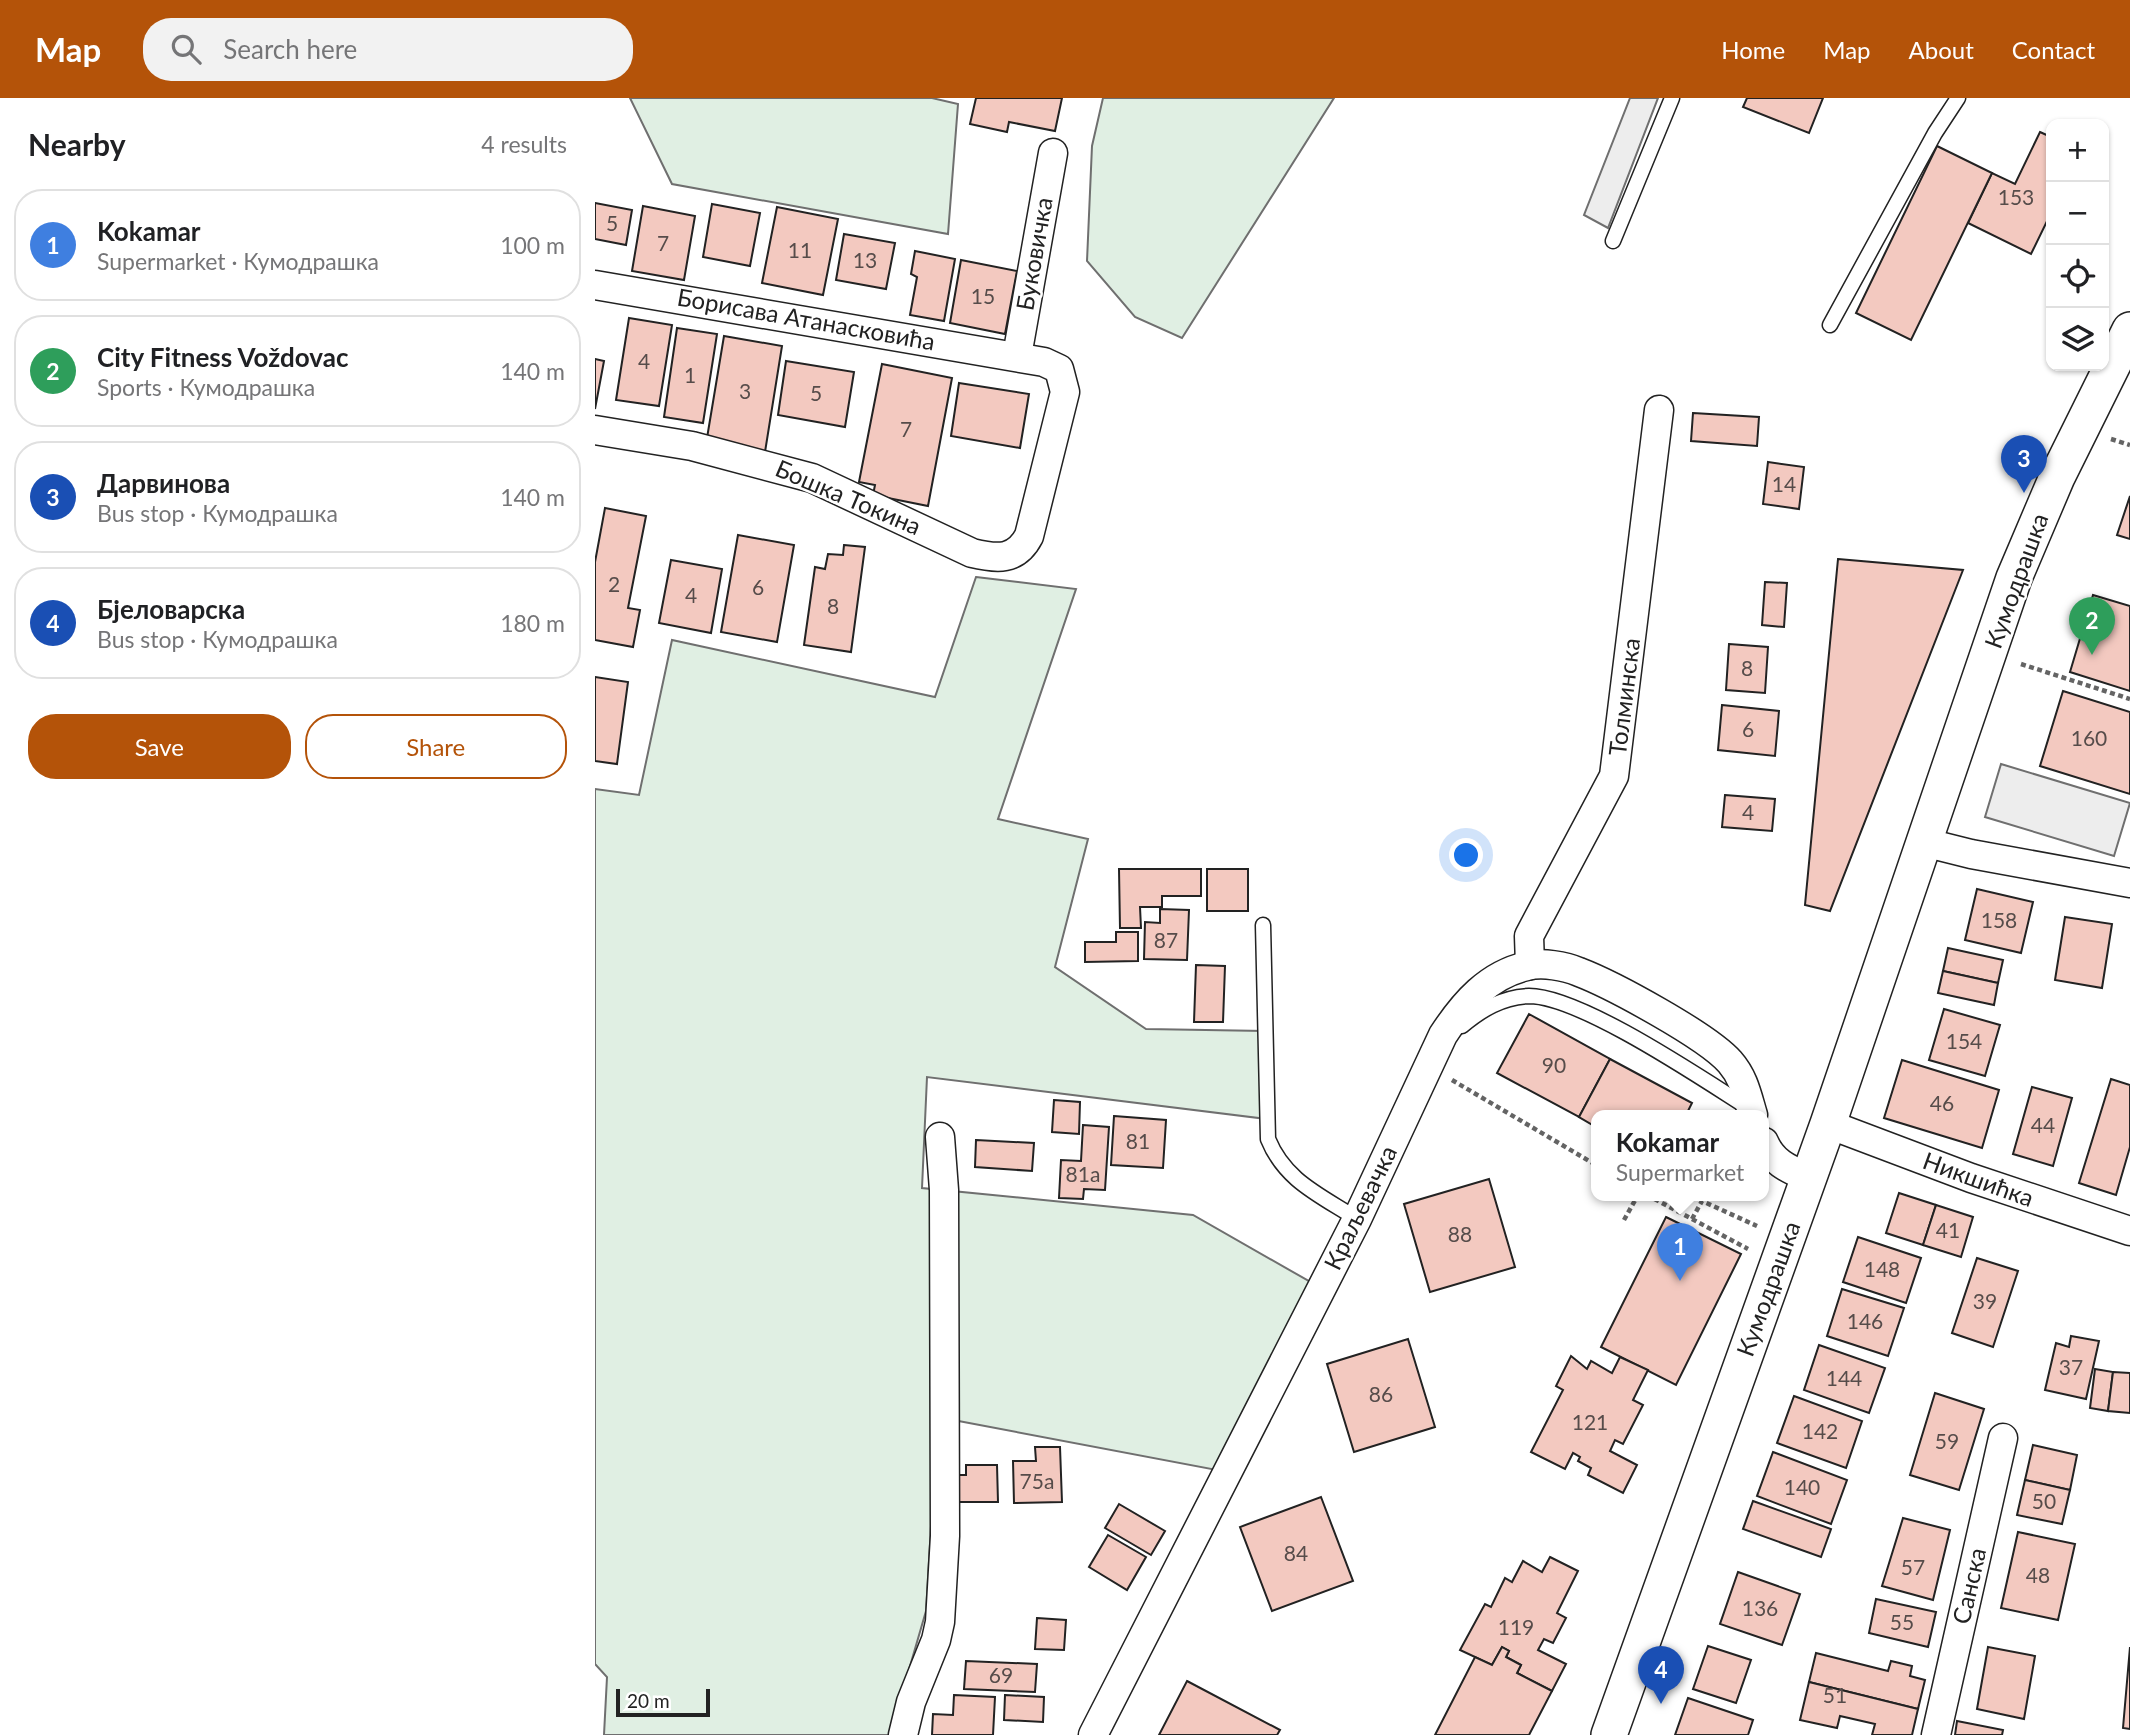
<!DOCTYPE html>
<meta charset="utf-8">
<style>
body{margin:0;font-family:Lato,sans-serif;background:#f2f2f2;color:#202124}
.controls{position:absolute;right:21px;top:21px;display:grid;overflow:hidden;border-radius:14px;box-shadow:0 2px 5px #0004}
.controls button{width:63px;height:63px;display:grid;place-items:center;padding:0;border:0;border-bottom:2px solid #e0e0e0;background:#fff;color:#202124;font:35px sans-serif}
.scale{position:absolute;left:21px;bottom:18px;width:94px;box-sizing:border-box;padding-left:7px;border:4px solid #222;border-top:0;font-size:19px;line-height:24px;white-space:nowrap;color:#222;-webkit-text-stroke:5px #fff;paint-order:stroke}
.you{position:absolute;left:872px;top:758px;width:24px;height:24px;margin:-18px;border:5px solid #fff;border-radius:50%;background:#1a73e8;box-shadow:0 0 0 10px #1a73e833}
.badge{display:grid;place-items:center;width:46px;height:46px;border-radius:50%;background:#b45309;color:#fff;font-size:23px;font-weight:700}
.pin{position:absolute;translate:-50% -58px;filter:drop-shadow(0 2px 4px #0008)}
.pin::after{content:'';position:absolute;top:37px;width:24px;height:21px;background:inherit;clip-path:polygon(0 0,100% 0,50% 100%)}
.popup{position:absolute;left:996px;top:1012px;width:178px;height:91px;box-sizing:border-box;display:grid;place-content:center;border-radius:14px;background:#fff;filter:drop-shadow(0 2px 5px #0005);font-size:23px;white-space:nowrap;color:#757577}
.popup b{font-size:26px;color:#202124}
.popup::after{content:'';position:absolute;left:50%;top:100%;margin-left:-14px;border:14px solid transparent;border-top-color:#fff}
.list{margin:0;padding:0;list-style:none}
h2{display:flex;justify-content:space-between;align-items:center;height:91px;margin:0;padding:0 28px;font-size:30px}
h2 small{font-size:23px;font-weight:400;color:#757577}
.list li{display:grid;grid-template-columns:46px 1fr auto;gap:21px;align-items:center;box-sizing:border-box;height:112px;margin:0 14px 14px;padding:0 14px;border:2px solid #e0e0e0;border-radius:28px}
.list b{display:block;font-size:26px;white-space:nowrap}
.list p{margin:0;font-size:23px;white-space:nowrap;color:#757577}
.list em{font-size:23px;font-style:normal;color:#757577}
.actions{display:flex;gap:14px;padding:21px 28px}
.actions a{flex:1;padding:16px 0;border:2px solid #b45309;border-radius:28px;text-align:center;font-size:24px;color:#b45309}
.actions .main{background:#b45309;color:#fff}
.icon{flex:none;width:38px;height:38px;fill:none;stroke:currentColor;stroke-width:2;stroke-linecap:round;stroke-linejoin:round}
.map{position:relative;flex:none;width:1535px;height:1637px;overflow:hidden}
header{display:flex;align-items:center;gap:42px;box-sizing:border-box;height:98px;padding:0 35px;background:#b45309;color:#fff}
header strong{font-size:33px}
nav{display:flex;gap:38px;margin-inline-start:auto;font-size:24px}
.search{width:490px;height:63px;background:#f2f2f2;display:flex;align-items:center;gap:18px;box-sizing:border-box;padding:0 24px;border-radius:28px;color:#757577;font-size:26px}
main{display:flex}
aside{flex:1;background:#fff}
.map>svg:first-child{display:block}
</style>
<header>
<strong>Map</strong>
<div class="search"><svg class="icon" aria-label="search" viewBox="0 0 24 24"><circle cx="10" cy="10" r="6"/><path d="M15 15l6 6"/></svg>Search here</div>
<nav><a>Home</a><a>Map</a><a>About</a><a>Contact</a></nav>
</header>
<main>
<aside>
<h2>Nearby<small>4 results</small></h2>
<ul class="list">
<li><span class="badge" style="background:#3f7fe0">1</span><div><b>Kokamar</b><p>Supermarket · Кумодрашка</p></div><em>100 m</em></li>
<li><span class="badge" style="background:#2e9e5b">2</span><div><b>City Fitness Voždovac</b><p>Sports · Кумодрашка</p></div><em>140 m</em></li>
<li><span class="badge" style="background:#1a4fb4">3</span><div><b>Дарвинова</b><p>Bus stop · Кумодрашка</p></div><em>140 m</em></li>
<li><span class="badge" style="background:#1a4fb4">4</span><div><b>Бјеловарска</b><p>Bus stop · Кумодрашка</p></div><em>180 m</em></li>
</ul>
<div class="actions"><a class="main">Save</a><a>Share</a></div>
</aside>
<div class="map">
<svg width="1535" height="1637" viewBox="0 0 1535 1637">
<rect width="100%" height="100%" fill="#fff"/>
<g fill="#e0efe3" stroke="#6f6f6f" stroke-width="2">
<polygon points="35,0 337,0 363,6 353,136 77,86"/>
<polygon points="508,0 739,0 587,240 540,219 492,163 497,48"/>
<polygon points="381,479 481,491 403,721 493,741 460,869 551,931 670,933 672,1021 332,979 327,1090 598,1117 726,1190 632,1374 337,1318 336,1428 331,1513 295,1637 9,1637 12,1579 0,1566 0,691 44,697 77,542 340,599"/>
</g>
<g fill="#ededed" stroke="#6f6f6f" stroke-width="2">
<polygon points="1035,0 1063,0 1013,130 989,117"/>
<polygon points="1406,666 1535,705 1519,758 1390,719"/>
</g>
<g fill="#f3c9c0" stroke="#222" stroke-width="2">
<polygon points="381,0 467,0 460,33 414,24 412,34 375,26"/>
<polygon points="1152,0 1228,0 1214,35 1148,9"/>
<polygon points="1445,34 1456,39 1456,115 1436,156 1373,125 1397,75 1420,86"/>
<polygon points="1342,48 1397,75 1316,242 1261,215"/>
<polygon points="0,105 37,112 31,147 0,141"/>
<polygon points="117,106 165,115 155,168 108,159"/>
<polygon points="48,108 100,118 89,182 37,173"/>
<polygon points="182,109 243,121 228,197 167,185"/>
<polygon points="249,136 300,145 291,191 241,182"/>
<polygon points="320,153 360,161 349,223 315,217 322,179 316,176"/>
<polygon points="366,162 422,173 410,236 355,225"/>
<polygon points="34,220 77,227 64,308 21,302"/>
<polygon points="82,230 122,236 108,325 69,319"/>
<polygon points="129,238 187,248 170,354 112,340"/>
<polygon points="0,261 9,263 0,311"/>
<polygon points="191,263 259,274 250,329 183,317"/>
<polygon points="287,266 357,280 333,408 278,397 280,387 264,384"/>
<polygon points="364,285 434,296 425,350 356,338"/>
<polygon points="1098,315 1164,319 1162,348 1096,343"/>
<polygon points="1173,364 1209,369 1204,411 1168,406"/>
<polygon points="1535,398 1535,441 1522,437"/>
<polygon points="10,410 51,418 33,510 45,512 38,549 0,542 0,464"/>
<polygon points="143,437 199,447 182,544 126,534"/>
<polygon points="249,447 270,449 256,554 209,547 220,469 230,471 233,456 248,457"/>
<polygon points="1243,461 1368,472 1235,813 1210,807"/>
<polygon points="76,462 127,471 116,535 64,525"/>
<polygon points="1170,484 1192,485 1189,529 1167,527"/>
<polygon points="1498,497 1535,508 1535,593 1475,574"/>
<polygon points="1134,546 1173,549 1170,595 1131,592"/>
<polygon points="0,579 33,584 22,666 0,663"/>
<polygon points="1468,593 1535,614 1535,696 1445,668"/>
<polygon points="1127,607 1184,613 1180,658 1123,652"/>
<polygon points="1130,697 1180,701 1177,733 1127,729"/>
<polygon points="524,771 606,771 606,798 567,798 567,809 545,809 546,830 525,830"/>
<rect x="612" y="771" width="41" height="42"/>
<polygon points="1382,791 1438,804 1426,855 1370,842"/>
<polygon points="565,811 594,812 592,862 549,861 550,824 565,825"/>
<polygon points="1470,819 1517,826 1507,890 1460,882"/>
<polygon points="521,834 543,834 543,863 490,864 490,844 521,844"/>
<polygon points="1353,850 1408,862 1403,885 1348,873"/>
<polygon points="601,867 630,868 628,924 599,924"/>
<polygon points="1348,873 1403,885 1399,907 1343,895"/>
<polygon points="1349,911 1405,927 1390,978 1334,962"/>
<polygon points="934,916 1015,961 984,1019 902,975"/>
<polygon points="1015,961 1097,1005 1091,1017 1001,1017 1001,1029 984,1019"/>
<polygon points="1307,962 1404,992 1387,1050 1289,1020"/>
<polygon points="1516,981 1535,987 1535,1049 1521,1097 1484,1085"/>
<polygon points="1437,989 1477,1000 1458,1068 1418,1056"/>
<polygon points="459,1002 485,1004 484,1036 457,1034"/>
<polygon points="519,1018 571,1022 568,1070 516,1067"/>
<polygon points="488,1027 514,1029 510,1092 489,1091 488,1101 464,1100 466,1062 486,1063"/>
<polygon points="381,1042 439,1045 437,1073 380,1069"/>
<polygon points="894,1081 920,1169 835,1194 809,1106"/>
<polygon points="1304,1095 1341,1107 1328,1147 1291,1135"/>
<polygon points="1341,1107 1378,1119 1366,1159 1328,1147"/>
<polygon points="1071,1119 1146,1156 1081,1287 1006,1249"/>
<polygon points="1263,1139 1326,1160 1311,1205 1248,1184"/>
<polygon points="1382,1160 1423,1173 1398,1249 1357,1235"/>
<polygon points="1247,1191 1309,1210 1293,1258 1232,1238"/>
<polygon points="1476,1238 1504,1243 1491,1301 1450,1292 1461,1245 1474,1249"/>
<polygon points="813,1241 840,1329 759,1354 732,1266"/>
<polygon points="1224,1247 1290,1270 1274,1315 1209,1292"/>
<polygon points="976,1258 992,1271 996,1263 1017,1275 1025,1259 1053,1272 1038,1302 1048,1307 1028,1346 1020,1342 1015,1353 1042,1367 1028,1395 993,1377 996,1370 983,1363 985,1359 978,1355 970,1371 936,1354 968,1292 961,1288"/>
<polygon points="1500,1271 1518,1274 1513,1313 1495,1310"/>
<polygon points="1518,1274 1535,1275 1535,1315 1513,1313"/>
<polygon points="1340,1295 1389,1311 1364,1392 1315,1377"/>
<polygon points="1199,1298 1267,1323 1251,1370 1182,1345"/>
<polygon points="1438,1347 1482,1357 1475,1392 1430,1382"/>
<polygon points="440,1349 465,1349 467,1404 419,1405 418,1363 441,1363"/>
<polygon points="1178,1354 1252,1382 1236,1426 1162,1398"/>
<polygon points="371,1367 402,1367 403,1404 362,1404 362,1377 371,1377"/>
<polygon points="1430,1382 1475,1392 1467,1426 1422,1417"/>
<polygon points="726,1399 758,1483 677,1513 645,1429"/>
<polygon points="1158,1403 1236,1431 1226,1459 1148,1431"/>
<polygon points="524,1406 570,1433 556,1457 510,1430"/>
<polygon points="1308,1420 1355,1432 1338,1502 1287,1488"/>
<polygon points="1423,1434 1480,1446 1463,1522 1406,1510"/>
<polygon points="513,1437 551,1459 532,1492 494,1469"/>
<polygon points="955,1459 983,1473 962,1515 971,1520 958,1545 949,1541 943,1552 971,1566 957,1593 922,1575 926,1567 911,1559 914,1553 907,1549 897,1567 865,1552 890,1506 896,1509 910,1480 917,1484 928,1463 947,1474"/>
<polygon points="1143,1474 1205,1496 1187,1547 1125,1526"/>
<polygon points="1281,1501 1341,1514 1333,1549 1274,1535"/>
<polygon points="442,1520 471,1522 469,1552 440,1551"/>
<polygon points="1113,1548 1156,1562 1141,1605 1098,1591"/>
<polygon points="907,1549 914,1553 911,1559 926,1567 922,1575 957,1593 934,1637 840,1637 880,1559 897,1567"/>
<polygon points="1393,1549 1440,1558 1429,1621 1382,1611"/>
<polygon points="1535,1549 1535,1631 1528,1630"/>
<polygon points="1221,1555 1293,1573 1296,1563 1317,1568 1315,1578 1330,1582 1323,1611 1214,1584"/>
<polygon points="371,1563 442,1566 440,1594 369,1591"/>
<polygon points="592,1583 685,1632 682,1637 564,1637"/>
<polygon points="1214,1584 1323,1611 1317,1637 1277,1637 1280,1626 1245,1618 1242,1630 1205,1622"/>
<polygon points="359,1597 400,1599 398,1637 337,1637 338,1616 358,1617"/>
<polygon points="410,1597 449,1599 448,1624 409,1622"/>
<polygon points="1093,1600 1158,1622 1153,1637 1080,1637"/>
<polygon points="1362,1623 1408,1632 1407,1637 1360,1637"/>
</g>
<g fill="none" stroke-linecap="round" stroke-linejoin="round">
<g stroke="#222" stroke-width="17">
<g id="service">
<polyline points="1018,143 1077,0"/>
<polyline points="1235,227 1340,35 1363,0"/>
<path d="M668,827L673,1041C690,1083 725,1097 762,1121"/>
<path d="M867,928C886,912 907,899 934,898C985,898 1106,980 1152,1009"/>
</g>
</g>
<g stroke="#222" stroke-width="31">
<g id="minor">
<path d="M0,187L449,264L464,271L470,294L434,438C421,463 402,461 377,455L217,380L97,348L0,332"/>
<polyline points="422,258 458,55"/>
<polyline points="1328,744 1376,756 1535,785"/>
<polyline points="935,867 934,838 1019,678 1064,312"/>
<polyline points="1233,1026 1376,1080 1535,1133"/>
<path d="M1169,1044C1178,1065 1194,1071 1214,1080"/>
<polyline points="308,1637 316,1604 341,1542 345,1524 350,1438 349,1092 345,1039"/>
<path d="M498,1637L762,1121L848,937C869,905 893,877 932,868C947,864 970,868 984,874C1018,887 1112,938 1135,964C1149,980 1152,997 1158,1017"/>
<polyline points="1341,1637 1408,1340"/>
</g>
</g>
<g stroke="#222" stroke-width="38">
<polyline id="tertiary" points="1014,1637 1233,1026 1419,480 1462,379 1535,232"/>
</g>
<g stroke="#646464" stroke-width="4.5" stroke-dasharray="5 3.5" stroke-linecap="butt">
<polyline points="1516,341 1535,347"/>
<polyline points="1426,566 1535,601"/>
<polyline points="857,982 1001,1067"/>
<polyline points="1052,1097 1097,1121 1107,1103 1162,1128"/>
<polyline points="1097,1121 1153,1151"/>
<polyline points="1029,1122 1043,1097"/>
</g>
<use href="#service" stroke="#fff" stroke-width="14"/>
<use href="#minor" stroke="#fff" stroke-width="28"/>
<use href="#tertiary" stroke="#fff" stroke-width="35"/>
</g>
<g text-anchor="middle" stroke-width="5" stroke-linejoin="round" paint-order="stroke">
<g font-size="21" fill="#564c4a">
<text x="1421" y="107">153</text>
<text x="17" y="133">5</text>
<text x="68" y="153">7</text>
<text x="205" y="160">11</text>
<text x="270" y="170">13</text>
<text x="388" y="206">15</text>
<text x="49" y="271">4</text>
<text x="95" y="285">1</text>
<text x="150" y="301">3</text>
<text x="221" y="303">5</text>
<text x="311" y="339">7</text>
<text x="1189" y="394">14</text>
<text x="19" y="494">2</text>
<text x="163" y="497">6</text>
<text x="96" y="505">4</text>
<text x="238" y="516">8</text>
<text x="1152" y="578">8</text>
<text x="1153" y="639">6</text>
<text x="1494" y="648">160</text>
<text x="1153" y="722">4</text>
<text x="1404" y="830">158</text>
<text x="571" y="850">87</text>
<text x="1369" y="951">154</text>
<text x="959" y="975">90</text>
<text x="1347" y="1013">46</text>
<text x="1448" y="1035">44</text>
<text x="543" y="1051">81</text>
<text x="488" y="1084">81a</text>
<text x="1353" y="1140">41</text>
<text x="865" y="1144">88</text>
<text x="1287" y="1179">148</text>
<text x="1390" y="1211">39</text>
<text x="1270" y="1231">146</text>
<text x="1476" y="1277">37</text>
<text x="1249" y="1288">144</text>
<text x="786" y="1304">86</text>
<text x="995" y="1332">121</text>
<text x="1225" y="1341">142</text>
<text x="1352" y="1351">59</text>
<text x="442" y="1391">75a</text>
<text x="1207" y="1397">140</text>
<text x="1449" y="1411">50</text>
<text x="701" y="1463">84</text>
<text x="1318" y="1477">57</text>
<text x="1443" y="1485">48</text>
<text x="1165" y="1518">136</text>
<text x="1307" y="1532">55</text>
<text x="921" y="1537">119</text>
<text x="406" y="1585">69</text>
<text x="1240" y="1605">51</text>
</g>
<g font-size="24" fill="#222" stroke="#fff">
<text transform="translate(440 156) rotate(-80)" y="8">Буковичка</text>
<text transform="translate(211 222) rotate(10)" y="8">Борисава Атанасковића</text>
<text transform="translate(253 400) rotate(23)" y="8">Бошка Токина</text>
<text transform="translate(1422 483) rotate(-70)" y="8">Кумодрашка</text>
<text transform="translate(1030 599) rotate(-83)" y="8">Толминска</text>
<text transform="translate(1383 1082) rotate(20)" y="8">Никшићка</text>
<text transform="translate(766 1110) rotate(-64)" y="8">Краљевачка</text>
<text transform="translate(1174 1191) rotate(-70)" y="8">Кумодрашка</text>
<text transform="translate(1375 1488) rotate(-77)" y="8">Санска</text>
</g>
</g>
</svg>
<div class="controls">
<button>+</button>
<button>−</button>
<button><svg class="icon" aria-label="locate" viewBox="0 0 24 24"><circle cx="12" cy="12" r="6"/><path d="M12 2v4M12 18v4M2 12h4M18 12h4"/></svg></button>
<button><svg class="icon" aria-label="layers" viewBox="0 0 24 24"><path d="M12 4l9 5-9 5-9-5zM3 14l9 5 9-5"/></svg></button>
</div>
<div class="scale">20 m</div>
<div class="you"></div>
<div class="pin badge" style="left:1085px;top:1183px;background:#3f7fe0">1</div>
<div class="popup"><b>Kokamar</b>Supermarket</div>
<div class="pin badge" style="left:1497px;top:557px;background:#2e9e5b">2</div>
<div class="pin badge" style="left:1429px;top:395px;background:#1a4fb4">3</div>
<div class="pin badge" style="left:1066px;top:1606px;background:#1a4fb4">4</div>
</div>
</main>
